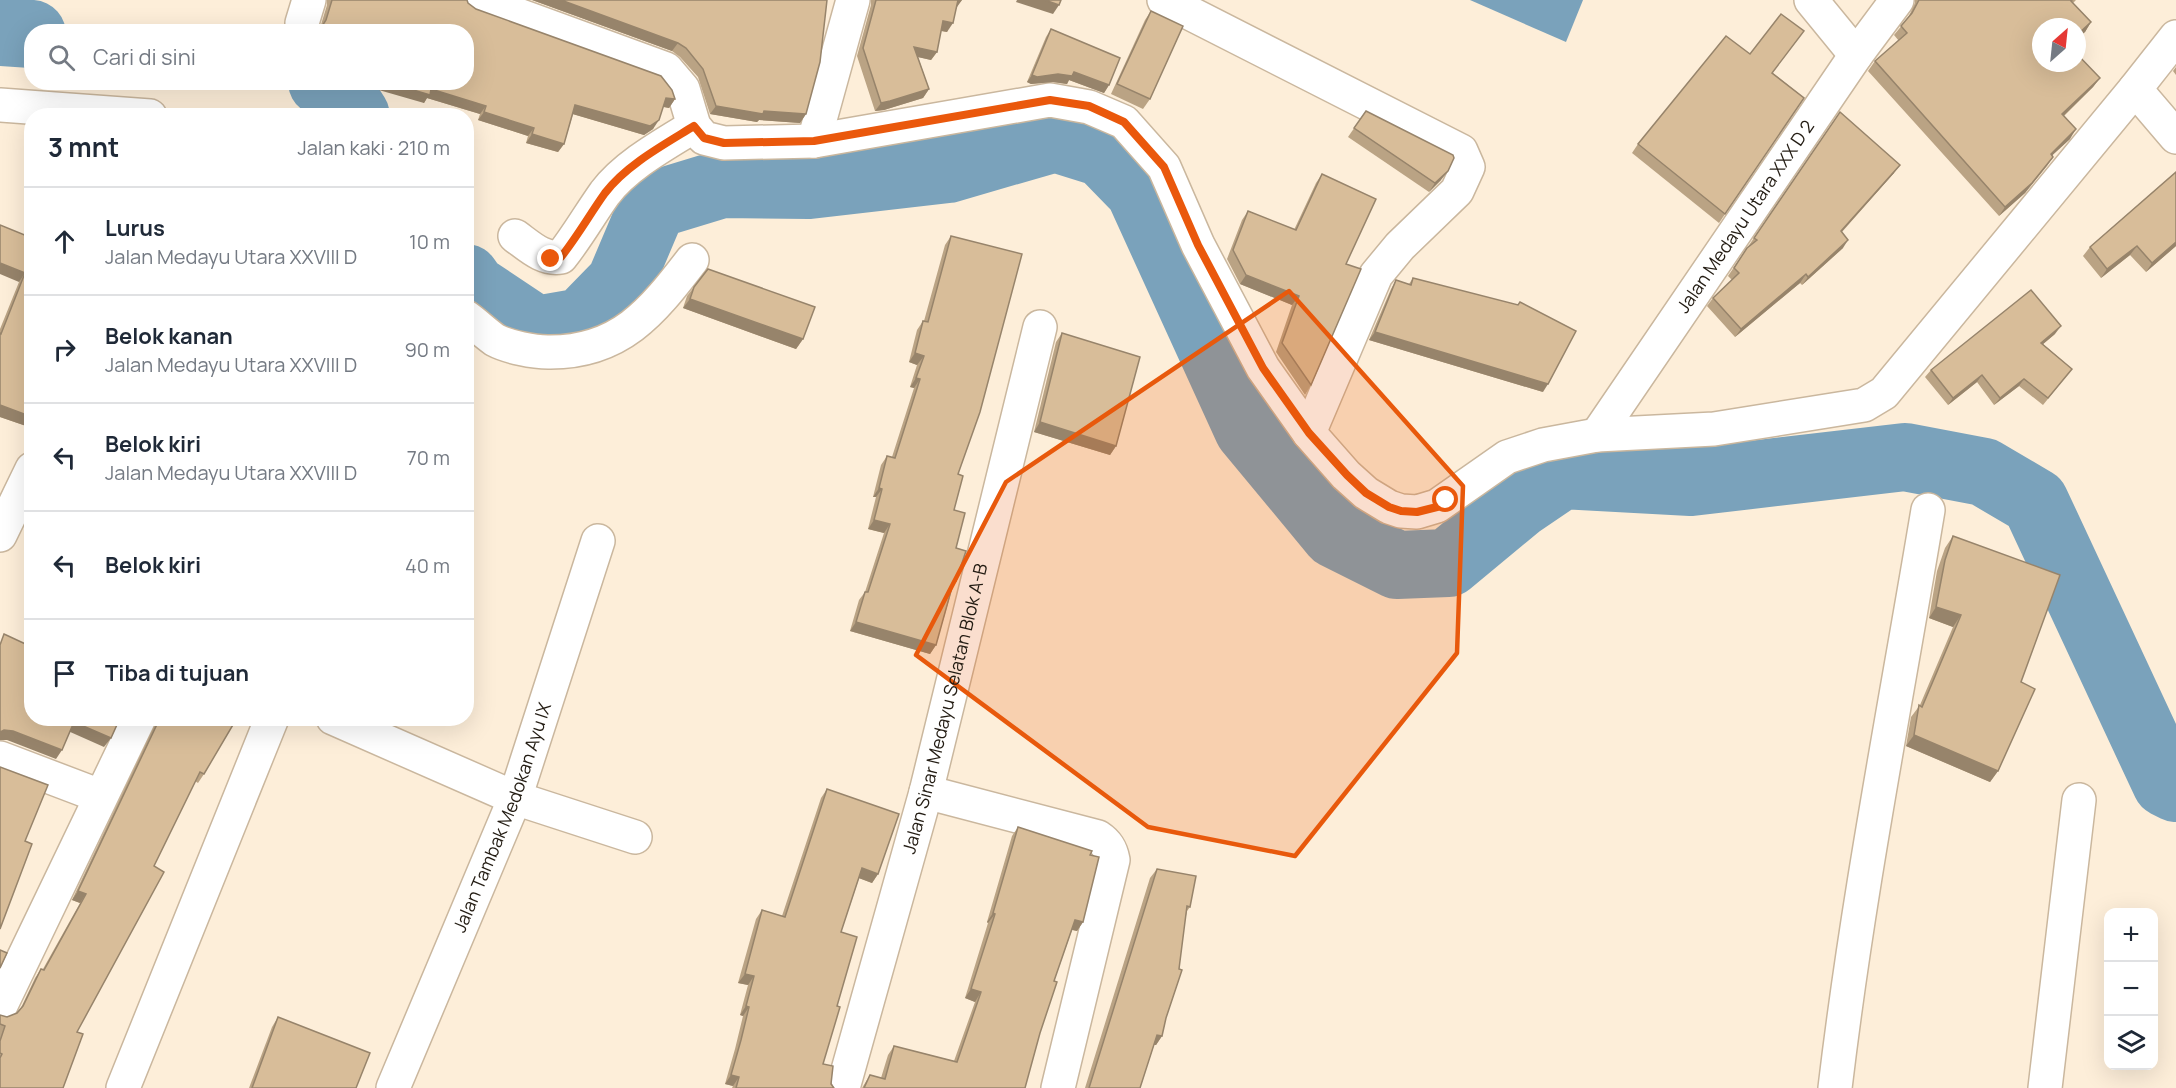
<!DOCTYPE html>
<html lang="id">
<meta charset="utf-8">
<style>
body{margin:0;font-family:Manrope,sans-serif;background:#f2f2f3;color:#1f2937}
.controls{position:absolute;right:18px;bottom:18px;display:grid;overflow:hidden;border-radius:12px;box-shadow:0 6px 24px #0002}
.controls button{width:54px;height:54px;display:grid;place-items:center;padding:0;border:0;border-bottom:2px solid #e0e1e3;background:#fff;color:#1f2937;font:30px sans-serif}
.compass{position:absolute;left:2032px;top:18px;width:54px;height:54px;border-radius:50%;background:#fff;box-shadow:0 6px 24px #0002;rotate:27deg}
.stop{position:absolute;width:18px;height:18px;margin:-14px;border:4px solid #ea580c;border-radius:50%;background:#fff}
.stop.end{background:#ea580c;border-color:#fff;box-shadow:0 2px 6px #0008}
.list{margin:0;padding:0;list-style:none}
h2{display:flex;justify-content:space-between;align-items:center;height:78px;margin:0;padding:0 24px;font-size:26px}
h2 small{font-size:20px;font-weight:400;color:#747a83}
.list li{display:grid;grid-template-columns:39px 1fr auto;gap:18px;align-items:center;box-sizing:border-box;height:108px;padding:0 24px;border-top:2px solid #e0e1e3}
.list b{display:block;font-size:22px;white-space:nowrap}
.list p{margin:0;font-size:20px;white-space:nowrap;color:#747a83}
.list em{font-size:20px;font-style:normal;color:#747a83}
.icon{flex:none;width:33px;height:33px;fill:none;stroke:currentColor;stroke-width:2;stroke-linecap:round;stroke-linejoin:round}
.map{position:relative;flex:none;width:2176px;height:1088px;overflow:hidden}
.search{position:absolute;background:#fff;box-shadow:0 6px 24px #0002;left:24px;top:24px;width:450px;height:66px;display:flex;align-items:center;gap:15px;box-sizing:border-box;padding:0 21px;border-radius:24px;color:#747a83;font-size:22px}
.panel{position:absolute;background:#fff;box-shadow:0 6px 24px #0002;left:24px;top:108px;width:450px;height:618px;border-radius:24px}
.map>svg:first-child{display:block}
</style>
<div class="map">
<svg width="2176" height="1088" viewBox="0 0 2176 1088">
<rect width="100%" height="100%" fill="#fdeed9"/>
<polygon fill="#7aa2bb" points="1470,0 1583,0 1566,42"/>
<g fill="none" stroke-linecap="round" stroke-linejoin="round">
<g stroke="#7aa2bb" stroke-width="68">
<polyline points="0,32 32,34"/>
<polyline points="322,82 347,102 356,116"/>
<polyline points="466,278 473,288 536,330 582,322 620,283 653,205 722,184 809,185 948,169 1055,138 1103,153 1139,190 1248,429 1335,534 1397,565 1448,563 1518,505 1562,475 1691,482 1905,457 1984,472 2035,502 2166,783 2176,788"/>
</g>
<g stroke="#cab79e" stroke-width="36">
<g id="minor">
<polyline points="477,0 666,69 683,89 694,126 704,138 724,143 814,141 1050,100 1089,107 1124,122 1164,167 1198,245 1263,368 1309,433 1346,475 1366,493 1389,507 1401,511 1417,512 1437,506 1507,457 1543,445 1597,435 1714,429 1864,405 1884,393 2135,89 2176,37"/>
<polyline points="1164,0 1461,151 1468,167 1457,191 1400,246 1376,275 1309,433"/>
<polyline points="1811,0 1856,55"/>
<polyline points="302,23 309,0"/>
<polyline points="2135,89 2176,137"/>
<polyline points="0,105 150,116"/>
<polyline points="814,141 853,0"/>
<path d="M515,236C529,246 543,260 561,257C577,237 590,214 605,193C626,165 665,144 694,126"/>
<path d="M466,317C476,324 485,333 495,340C508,347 534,352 548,352C620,353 652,312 692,260"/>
<path id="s1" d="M1597,435L1856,55L1897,0"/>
<polyline points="0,535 32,469"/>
<polyline points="333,718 515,798 635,837"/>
<polyline points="0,758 100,796"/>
<path d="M926,792L1098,837C1107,843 1111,849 1113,860L1058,1088"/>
<polyline points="0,1007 139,718"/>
<polyline points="123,1088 272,718"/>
<path id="s2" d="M393,1088L515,798L598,541"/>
<path id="s3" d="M843,1088L926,792L1040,327"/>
<path d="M1835,1088C1858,894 1896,702 1928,510"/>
<polyline points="2045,1088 2079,800"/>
</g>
</g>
<use href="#minor" stroke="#fff" stroke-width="33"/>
</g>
<g fill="#baa384">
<polygon points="327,0 467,0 468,3 476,9 675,99 669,108 663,107 653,129 644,135 573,114 564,144 558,152 526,143 528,136 478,120 480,114 427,98 424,103 320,28 327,5"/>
<polygon points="532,0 827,0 806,114 800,123 759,120 757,122 710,114 698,77 680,57 672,51"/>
<polygon points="871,0 962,0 956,7 947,32 941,31 937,52 931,60 918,57 929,89 923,98 884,110 875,111 857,56 871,5"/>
<polygon points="1915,0 2076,0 2073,3 2091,22 2085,32 2077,38 2077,27 2041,27 2100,78 2093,87 2064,116 2070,139 2052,155 2053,157 2047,166 2025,193 1999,216 1868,71 1875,61 1899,41 1894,35 1908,18 1915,3"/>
<polygon points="1151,11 1150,99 1143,109 1111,94 1145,20"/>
<polygon points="1051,29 1109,85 1104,93 1069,80 1067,84 1053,82 1031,84 1027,82 1046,37"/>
<polygon points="2176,67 2176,75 2173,71"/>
<polygon points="1773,73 1804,98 1719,223 1632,153 1638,144"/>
<polygon points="1366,111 1441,180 1429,192 1348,137"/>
<polygon points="1840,112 1894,173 1842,232 1843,248 1802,285 1800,283 1735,337 1707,306 1713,298 1732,280 1728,276"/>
<polygon points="2176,172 2176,246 2146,272 2130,255 2101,278 2083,256 2090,247"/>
<polygon points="1322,174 1346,264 1311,385 1305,395 1276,352 1292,305 1240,284 1227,259 1242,220 1248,211 1294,230 1316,183"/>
<polygon points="951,236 958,474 954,510 956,548 953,586 936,645 930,654 850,631 859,600 865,592 884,533 868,529 876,497 873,497 881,465 887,456 892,457 914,388 910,387 917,365 909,362 917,330 923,321 924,321 945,245"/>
<polygon points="32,238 32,428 0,417 0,329 19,282"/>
<polygon points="1413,278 1543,392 1369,340 1391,289 1396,280 1409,284"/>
<polygon points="694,287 803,339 796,349 683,308 687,296"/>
<polygon points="1062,333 1116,446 1110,455 1034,432 1056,342"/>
<polygon points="2055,334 2043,344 2072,369 2043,405 2019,386 1994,405 1977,382 1948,405 1925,377 1931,370"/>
<polygon points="1953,536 2021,682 1998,771 1990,782 1906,746 1911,717 1920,705 1953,627 1929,618 1937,571 1945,548"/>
<polygon points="32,562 32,579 26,576"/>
<polygon points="158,718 240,718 237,723 234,722 204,774 198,783 195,781 0,1088 0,1015 7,1017 17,1013 19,1012 35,978 41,969 43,969 80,903 72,900"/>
<polygon points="827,789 878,874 872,883 859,878 841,932 837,1006 823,1064 834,1088 732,1088 733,1086 725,1084 735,1049 743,1016 740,1015 748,985 738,983 756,919 762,910 782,916 821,798"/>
<polygon points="1018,827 1090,855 1083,922 1077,931 1072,930 1054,981 1025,1088 862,1088 870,1075 881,1078 888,1055 894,1046 954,1061 975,1002 965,998 988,923 987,922 1012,836"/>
<polygon points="1157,869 1190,907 1187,911 1162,1036 1156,1045 1154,1045 1140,1088 1085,1088 1150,878"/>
<polygon points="278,1017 356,1088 249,1088 272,1027"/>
</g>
<g fill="#97846b">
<polygon points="532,0 561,0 678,43 672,51"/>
<polygon points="956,0 962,0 957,7 952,5"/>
<polygon points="1017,0 1045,0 1059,5 1053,14 1016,2"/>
<polygon points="943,21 953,23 947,32 937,30"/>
<polygon points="2091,22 2085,32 2077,38 2077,35"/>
<polygon points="914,47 937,52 931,60 909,55"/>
<polygon points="1074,72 1109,85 1104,93 1069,80 1067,84 1053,82 1031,84 1027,82 1032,75"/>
<polygon points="2100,78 2093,87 2056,123 2062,114"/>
<polygon points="351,82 387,82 431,89 486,106 480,114 427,98 424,103"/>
<polygon points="929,89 923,98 884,110 875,111 881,103"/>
<polygon points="666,98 675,99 669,108 660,106"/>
<polygon points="575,105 659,120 653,129 644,135 569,113"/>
<polygon points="716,106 806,114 800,123 759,120 757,122 710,114"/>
<polygon points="484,112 534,128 528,136 478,120"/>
<polygon points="2076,129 2070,139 2044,163 2051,154"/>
<polygon points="532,134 564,144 558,152 526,143"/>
<polygon points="2053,157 2025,193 1999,216 2005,207"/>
<polygon points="1900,165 1894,173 1835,239 1841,231"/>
<polygon points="1448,171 1441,180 1429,192 1435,183"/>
<polygon points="1848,240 1843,248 1802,285 1808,277"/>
<polygon points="2176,242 2176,246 2146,272 2152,263"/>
<polygon points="2137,246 2130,255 2101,278 2107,269"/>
<polygon points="0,263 25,273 19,282 0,274"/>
<polygon points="1806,274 1800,283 1735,337 1741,329"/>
<polygon points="1246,275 1299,296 1292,305 1240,284"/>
<polygon points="690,299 803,339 796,349 683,308"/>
<polygon points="2061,326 2055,334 2036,350 2041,343"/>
<polygon points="1375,332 1548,384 1543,392 1369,340"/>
<polygon points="915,353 924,356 917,365 909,362"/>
<polygon points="1982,375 1977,382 1948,405 1953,398"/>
<polygon points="916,378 920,379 914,388 910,387"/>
<polygon points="2024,379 2019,386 1994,405 2000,398"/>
<polygon points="0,405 32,417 32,428 0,417"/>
<polygon points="1040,422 1116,446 1110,455 1034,432"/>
<polygon points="879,488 882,489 876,497 873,497"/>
<polygon points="874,520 890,524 884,533 868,529"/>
<polygon points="32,568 32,579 26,576"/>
<polygon points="1936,607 1961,615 1953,627 1929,618"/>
<polygon points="856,622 936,645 930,654 850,631"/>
<polygon points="74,722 111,738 104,747 68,731"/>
<polygon points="4,730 13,731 62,750 56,759 7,740 0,740 0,732"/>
<polygon points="1914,735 1998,771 1990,782 1906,746"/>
<polygon points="862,868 878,874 872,883 856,877"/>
<polygon points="78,891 86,894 80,903 72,900"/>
<polygon points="993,913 995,914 988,923 987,922"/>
<polygon points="1075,920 1083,922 1077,931 1069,929"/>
<polygon points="745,974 754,976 748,985 738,983"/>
<polygon points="971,989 981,992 975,1002 965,998"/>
<polygon points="746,1006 749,1007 743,1016 740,1015"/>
<polygon points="1157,1035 1162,1036 1156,1045 1151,1044"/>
<polygon points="731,1075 739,1077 733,1086 725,1084"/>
</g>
<g fill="#d8bd99" stroke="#97846b" stroke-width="1.5">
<polygon points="332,0 467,0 468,3 476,9 661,76 672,90 675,99 666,98 659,120 650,126 575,105 564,144 532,134 534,128 484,112 486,106 431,89 430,95 387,82 466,82 466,32 314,32 321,28 326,20"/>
<polygon points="561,0 827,0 820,62 806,114 764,111 763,114 716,106 703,69 686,48 678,43"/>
<polygon points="876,0 958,0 953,23 943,21 937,52 914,47 929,89 890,101 881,103 863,48"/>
<polygon points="1045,0 1061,0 1059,5"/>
<polygon points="1919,0 2072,0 2071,1 2091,22 2077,35 2077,27 2041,27 2041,63 2077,63 2077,54 2100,78 2062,114 2076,129 2051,154 2053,157 2032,183 2005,207 1875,61 1907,33 1901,26 1912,13"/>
<polygon points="1151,11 1183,26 1150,99 1117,84"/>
<polygon points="1781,14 1804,31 1772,73 1804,98 1725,214 1638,144 1726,36 1750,54"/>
<polygon points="1051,29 1120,58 1109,85 1074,72 1072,76 1058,74 1037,77 1032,75"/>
<polygon points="1366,111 1453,155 1454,158 1448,171 1435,183 1354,128"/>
<polygon points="1840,112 1900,165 1841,231 1848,240 1808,277 1806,274 1741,329 1713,298 1739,273 1734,268 1747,248 1757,240 1754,238"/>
<polygon points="2176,172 2176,242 2152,263 2137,246 2107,269 2090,247"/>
<polygon points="1322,174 1376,199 1346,264 1361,269 1311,385 1282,343 1299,296 1246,275 1233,250 1248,211 1296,230"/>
<polygon points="0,225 32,238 32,417 0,405 0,333 1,334 25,273 0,263"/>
<polygon points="951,236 1022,254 980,412 958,474 963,476 954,510 965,513 956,548 966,551 956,581 954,580 936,645 856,622 865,592 868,592 890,524 874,520 882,489 879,488 887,456 895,458 920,379 916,378 924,356 915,353 923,321 928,322"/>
<polygon points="708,269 815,307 803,339 690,299 694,287"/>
<polygon points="1413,278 1518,305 1520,302 1576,331 1548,384 1375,332 1396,280 1411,285"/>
<polygon points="2031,290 2061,326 2041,343 2072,369 2048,398 2024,379 2000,398 1982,375 1953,398 1931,370"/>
<polygon points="1062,333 1140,357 1116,446 1040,422"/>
<polygon points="1953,536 2060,575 2021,682 2035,689 1998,771 1914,735 1919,705 1922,707 1961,615 1936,607 1945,560"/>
<polygon points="4,634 32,647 32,718 120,718 111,738 74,722 62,750 13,731 4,730 0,732 0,645"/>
<polygon points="160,718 237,718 204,774 200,772 154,866 164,872 77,1032 83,1034 63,1088 0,1088 0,1058 2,1054 0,1053 0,1041 5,1026 0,1024 0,1015 7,1017 17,1013 23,1006 41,969 44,970 86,894 78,891"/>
<polygon points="0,767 48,785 25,841 32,844 0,929"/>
<polygon points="827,789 899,814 878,874 862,868 841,932 857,937 837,1006 840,1007 823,1064 833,1066 831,1084 834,1088 736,1088 739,1077 731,1075 741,1040 749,1007 746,1006 754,976 745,974 762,910 785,917"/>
<polygon points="1018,827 1092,851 1090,855 1099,857 1083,922 1075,920 1054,981 1057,982 1040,1033 1025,1088 864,1088 870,1075 885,1079 894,1046 957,1062 981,992 971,989 995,914 993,913"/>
<polygon points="1157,869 1196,876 1190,907 1187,906 1179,969 1182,970 1166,1018 1162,1036 1157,1035 1140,1088 1089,1088"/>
<polygon points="0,950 7,953 0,968"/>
<polygon points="278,1017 370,1053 356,1088 252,1088"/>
</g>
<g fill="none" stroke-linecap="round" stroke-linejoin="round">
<path stroke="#ea580c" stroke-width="8" d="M551,259L561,257C577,237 590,214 605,193C626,165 665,144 694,126L704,138L724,143L814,141L1050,100L1089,106L1124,122L1164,167L1198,245L1263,368L1309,433L1347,475L1366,493L1389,507L1401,511L1417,512L1437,507L1446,500"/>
</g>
<path fill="#e8590c" fill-opacity="0.2" stroke="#e8590c" stroke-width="4.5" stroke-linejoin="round" d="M1289,291L1463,486L1457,653L1295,856L1148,827L916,655L1006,482Z"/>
<g text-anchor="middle" stroke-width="6" stroke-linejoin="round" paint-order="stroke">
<g font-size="18" fill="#231c13" stroke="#fdeed9">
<text dy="6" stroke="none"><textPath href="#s1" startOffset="264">Jalan Medayu Utara XXX D 2</textPath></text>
<text dy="6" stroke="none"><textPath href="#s3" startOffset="393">Jalan Sinar Medayu Selatan Blok A-B</textPath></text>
<text dy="6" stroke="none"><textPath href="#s2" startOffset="292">Jalan Tambak Medokan Ayu IX</textPath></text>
</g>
</g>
</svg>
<div class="controls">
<button>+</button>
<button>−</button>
<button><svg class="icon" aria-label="layers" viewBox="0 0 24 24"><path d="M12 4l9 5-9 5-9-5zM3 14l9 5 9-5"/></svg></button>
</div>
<svg class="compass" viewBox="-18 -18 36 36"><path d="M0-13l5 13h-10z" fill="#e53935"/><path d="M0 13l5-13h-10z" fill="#747a83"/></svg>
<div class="stop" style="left:1446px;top:500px"></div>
<div class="stop end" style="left:551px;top:259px"></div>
<div class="search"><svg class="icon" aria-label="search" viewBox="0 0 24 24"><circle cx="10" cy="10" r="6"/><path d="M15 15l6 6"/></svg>Cari di sini</div>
<section class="panel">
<h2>3 mnt<small>Jalan kaki · 210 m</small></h2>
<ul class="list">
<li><svg class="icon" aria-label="ahead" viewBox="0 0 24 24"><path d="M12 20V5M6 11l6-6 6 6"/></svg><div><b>Lurus</b><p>Jalan Medayu Utara XXVIII D</p></div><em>10 m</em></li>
<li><svg class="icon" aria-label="right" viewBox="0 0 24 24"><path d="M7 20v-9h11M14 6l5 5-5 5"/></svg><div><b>Belok kanan</b><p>Jalan Medayu Utara XXVIII D</p></div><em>90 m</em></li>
<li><svg class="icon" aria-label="left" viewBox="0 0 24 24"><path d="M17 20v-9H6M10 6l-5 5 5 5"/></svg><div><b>Belok kiri</b><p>Jalan Medayu Utara XXVIII D</p></div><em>70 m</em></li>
<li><svg class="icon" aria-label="left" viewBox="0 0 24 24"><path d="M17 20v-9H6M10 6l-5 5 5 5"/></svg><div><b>Belok kiri</b></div><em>40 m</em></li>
<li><svg class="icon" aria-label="arrive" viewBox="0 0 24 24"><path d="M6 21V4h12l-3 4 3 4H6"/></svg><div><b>Tiba di tujuan</b></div></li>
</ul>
</section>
</div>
